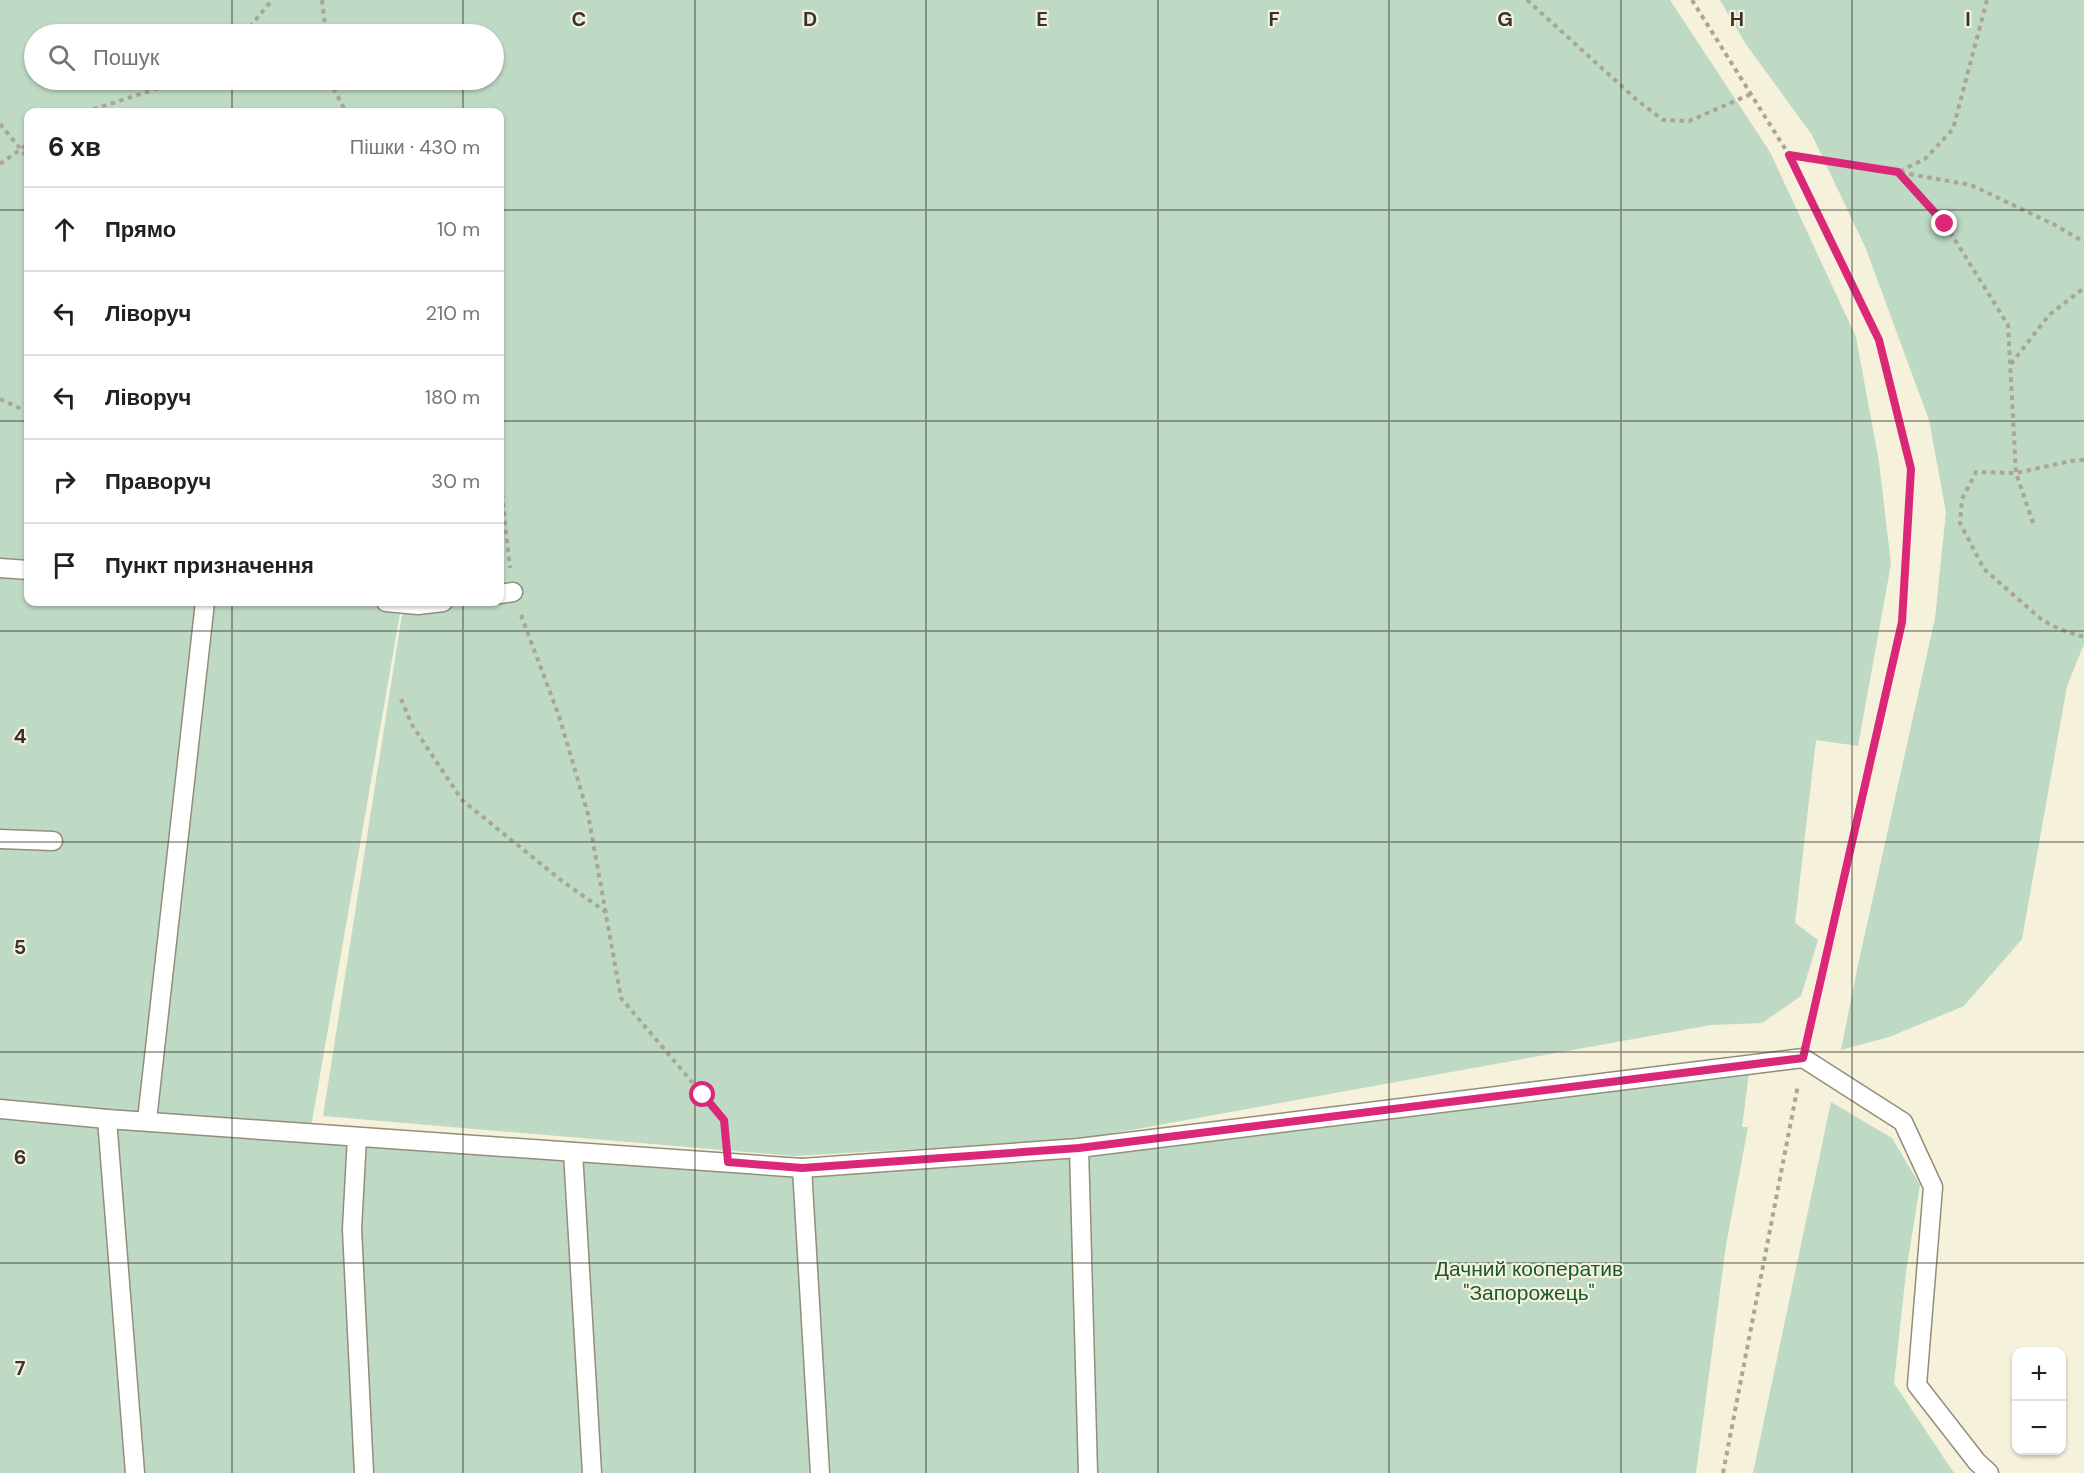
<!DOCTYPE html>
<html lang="uk">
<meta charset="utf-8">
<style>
body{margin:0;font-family:"DM Sans",sans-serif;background:#f6f6f6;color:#202124}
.controls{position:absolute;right:18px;bottom:18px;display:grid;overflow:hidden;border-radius:12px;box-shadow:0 2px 4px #0004}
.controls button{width:54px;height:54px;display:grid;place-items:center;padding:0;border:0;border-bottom:2px solid #e0e0e0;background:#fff;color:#202124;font:30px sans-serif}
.stop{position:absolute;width:18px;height:18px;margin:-14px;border:4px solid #db2777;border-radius:50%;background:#fff}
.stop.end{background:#db2777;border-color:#fff;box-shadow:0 2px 6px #0008}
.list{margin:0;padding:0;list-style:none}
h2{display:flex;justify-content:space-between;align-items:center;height:78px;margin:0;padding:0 24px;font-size:26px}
h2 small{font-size:20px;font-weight:400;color:#757577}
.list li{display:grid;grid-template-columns:39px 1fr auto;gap:18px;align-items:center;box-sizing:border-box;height:84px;padding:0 24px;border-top:2px solid #e0e0e0}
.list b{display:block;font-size:22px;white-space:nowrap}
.list em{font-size:20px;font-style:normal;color:#757577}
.icon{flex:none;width:33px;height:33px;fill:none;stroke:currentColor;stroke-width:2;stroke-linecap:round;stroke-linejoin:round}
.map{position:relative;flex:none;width:2084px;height:1473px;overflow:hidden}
.search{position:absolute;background:#fff;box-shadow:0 2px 4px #0004;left:24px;top:24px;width:480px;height:66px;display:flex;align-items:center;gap:15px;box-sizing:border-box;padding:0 21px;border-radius:33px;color:#757577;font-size:22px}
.panel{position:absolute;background:#fff;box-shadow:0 2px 4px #0004;left:24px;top:108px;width:480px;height:498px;border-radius:12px}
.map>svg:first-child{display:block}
</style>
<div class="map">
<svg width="2084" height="1473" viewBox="0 0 2084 1473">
<rect width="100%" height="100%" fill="#f5f1da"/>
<g fill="#bed9c4" fill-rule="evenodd">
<path d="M0,0H1670L1770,152L1856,337L1879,462L1891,564L1858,746L1816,740L1795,923L1818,940L1801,996L1762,1023L1711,1025L1109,1134L1750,1065L1742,1127H1748L1726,1245L1696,1473H0ZM34,34H494V80H34ZM28,112H500V602H404L323,1116L794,1156L1056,1141L802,1168L310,1133L402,602H28Z"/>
<polygon points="1720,0 2084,0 2084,644 2067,686 2022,939 1964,1006 1889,1037 1841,1050 1858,965 1935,618 1946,512 1929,420 1866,249 1812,135 1745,43"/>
<polygon points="1831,1102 1892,1138 1920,1185 1906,1272 1894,1383 1954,1473 1753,1473"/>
</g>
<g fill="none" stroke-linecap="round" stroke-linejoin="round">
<g stroke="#928e79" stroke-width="21">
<g id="lane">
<polyline points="0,568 28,570"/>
<polyline points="500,594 513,592"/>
<polyline points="386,602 418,605 443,602"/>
<polyline points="0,839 53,841"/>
<polyline points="0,1109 107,1119 802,1168 1079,1148 1803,1058 1903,1122 1933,1187 1917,1385 1977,1462 1989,1473"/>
<polyline points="107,1119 135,1473"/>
<polyline points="147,1120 205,602"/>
<polyline points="357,1137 352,1229 364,1473"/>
<polyline points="1079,1148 1088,1473"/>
<polyline points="573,1152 592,1473"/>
<polyline points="802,1168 820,1473"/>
</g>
</g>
<g stroke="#a9a694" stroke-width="4" stroke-dasharray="4.5 4.5" stroke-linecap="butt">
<polyline points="322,0 326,34"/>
<polyline points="1527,0 1638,101 1663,120 1689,121 1751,94"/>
<polyline points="1692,0 1789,155 1879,340 1911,469 1902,622 1809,1034"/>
<polyline points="1987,0 1953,129 1925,159 1898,172 1971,185 2055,225 2084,242"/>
<polyline points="244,34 272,0"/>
<polyline points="330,80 331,84 346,112"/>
<polyline points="85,112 184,80"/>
<polyline points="0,124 28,158"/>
<polyline points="1790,155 1898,172 1945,224 2008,325 2016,473 2034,526"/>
<polyline points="0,164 28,144"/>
<polyline points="2011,364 2049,315 2084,288"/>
<polyline points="0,399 28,412"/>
<polyline points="2084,460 2071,461 2016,473 1976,472 1962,499 1960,523 1984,569 2042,620 2059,629 2084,637"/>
<polyline points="500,476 510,568"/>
<polyline points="521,615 559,716 588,814 621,998 724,1120 725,1136"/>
<polyline points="401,699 412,725 462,800 562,881 606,912"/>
<polyline points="1723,1473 1798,1085"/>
</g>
<use href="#lane" stroke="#fff" stroke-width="18"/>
</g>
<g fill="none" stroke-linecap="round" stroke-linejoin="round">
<polyline stroke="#db2777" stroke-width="8" points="703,1095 724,1120 728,1162 802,1168 1079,1148 1803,1058 1902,622 1911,469 1879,340 1789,155 1898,172 1945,224"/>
</g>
<path fill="none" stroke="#36342b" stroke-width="1.5" stroke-opacity="0.55" d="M232,0V34M463,0V34M695,0V1473M926,0V1473M1158,0V1473M1389,0V1473M1621,0V1473M1852,0V1473M232,80V112M463,80V112M0,210H28M500,210H2084M0,421H28M500,421H2084M232,602V1473M463,602V1473M0,631H2084M0,842H2084M0,1052H2084M0,1263H2084"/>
<g text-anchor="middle" stroke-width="4.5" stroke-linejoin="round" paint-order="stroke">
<g font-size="21" fill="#165a31" stroke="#f5f1da">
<text x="1529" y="1276">Дачний кооператив<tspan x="1529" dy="24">"Запорожець"</tspan></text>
</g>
</g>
<g font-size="20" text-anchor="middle" font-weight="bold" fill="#36342b" stroke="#f5f1da" stroke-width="4.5" stroke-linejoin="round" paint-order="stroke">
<text x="579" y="26">C</text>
<text x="810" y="26">D</text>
<text x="1042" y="26">E</text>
<text x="1274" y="26">F</text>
<text x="1505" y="26">G</text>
<text x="1737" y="26">H</text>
<text x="1968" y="26">I</text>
<text x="20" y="743">4</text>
<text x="20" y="954">5</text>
<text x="20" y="1164">6</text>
<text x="20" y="1375">7</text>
</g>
</svg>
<div class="controls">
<button>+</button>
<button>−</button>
</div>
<div class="stop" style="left:703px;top:1095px"></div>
<div class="stop end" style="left:1945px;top:224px"></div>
<div class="search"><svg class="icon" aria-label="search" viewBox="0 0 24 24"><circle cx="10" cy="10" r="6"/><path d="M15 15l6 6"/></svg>Пошук</div>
<section class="panel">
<h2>6 хв<small>Пішки · 430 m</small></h2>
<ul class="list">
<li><svg class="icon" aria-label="ahead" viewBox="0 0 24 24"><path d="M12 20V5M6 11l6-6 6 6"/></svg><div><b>Прямо</b></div><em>10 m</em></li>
<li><svg class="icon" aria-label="left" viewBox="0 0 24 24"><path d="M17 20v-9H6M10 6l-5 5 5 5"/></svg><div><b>Ліворуч</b></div><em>210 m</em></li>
<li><svg class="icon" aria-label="left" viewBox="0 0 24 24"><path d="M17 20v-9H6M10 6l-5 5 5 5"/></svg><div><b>Ліворуч</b></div><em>180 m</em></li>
<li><svg class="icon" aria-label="right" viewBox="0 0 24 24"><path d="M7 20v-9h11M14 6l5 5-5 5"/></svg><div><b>Праворуч</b></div><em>30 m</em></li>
<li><svg class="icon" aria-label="arrive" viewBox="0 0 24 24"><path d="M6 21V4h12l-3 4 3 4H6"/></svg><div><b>Пункт призначення</b></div></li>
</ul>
</section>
</div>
